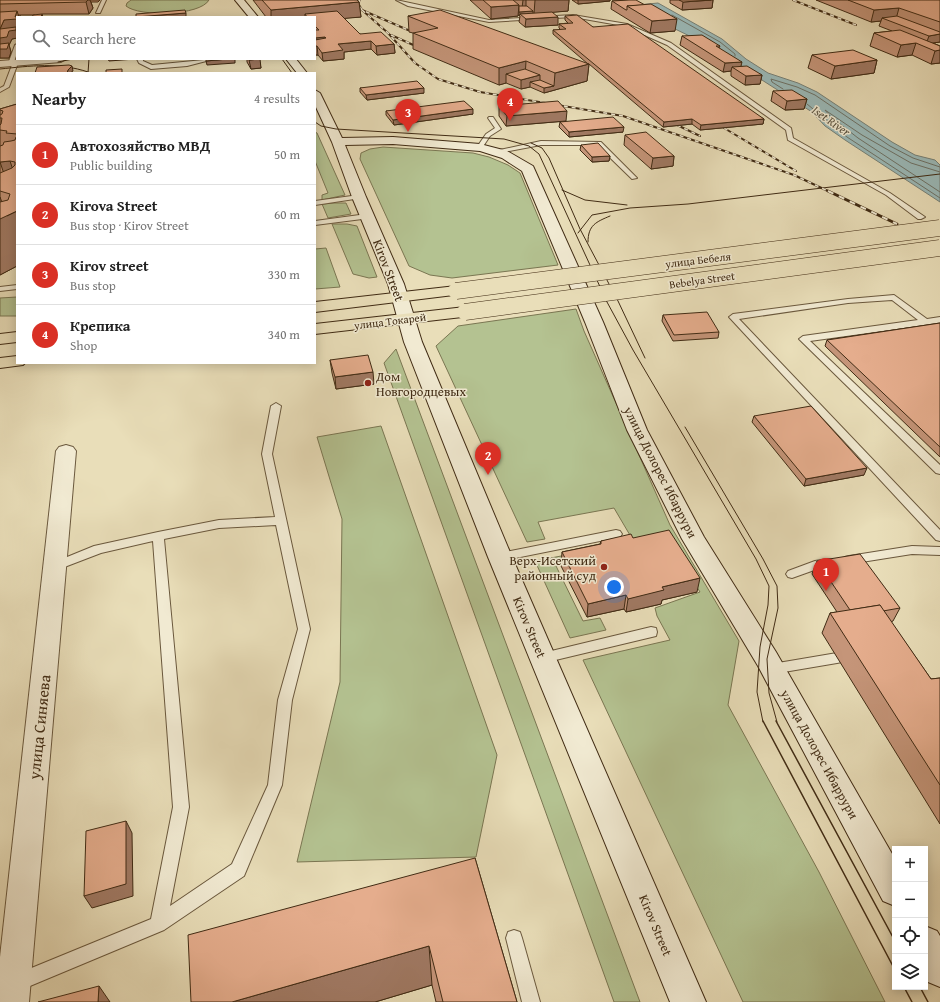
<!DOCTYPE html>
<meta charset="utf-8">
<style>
body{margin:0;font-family:"Gentium Book Plus",serif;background:#f2f2f2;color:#222}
.controls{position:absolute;right:12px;bottom:12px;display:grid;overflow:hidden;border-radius:0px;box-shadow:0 2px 10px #0003}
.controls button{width:36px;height:36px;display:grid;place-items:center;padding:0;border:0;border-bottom:1px solid #e0e0e0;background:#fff;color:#222;font:20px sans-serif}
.you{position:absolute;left:614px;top:587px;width:14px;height:14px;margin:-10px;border:3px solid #fff;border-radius:50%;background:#1a73e8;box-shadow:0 0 0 6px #1a73e833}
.badge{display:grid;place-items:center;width:26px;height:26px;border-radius:50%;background:#d93025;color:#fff;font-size:13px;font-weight:700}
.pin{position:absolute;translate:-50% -33px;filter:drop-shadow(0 1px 2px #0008)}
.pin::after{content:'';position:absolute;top:21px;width:14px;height:12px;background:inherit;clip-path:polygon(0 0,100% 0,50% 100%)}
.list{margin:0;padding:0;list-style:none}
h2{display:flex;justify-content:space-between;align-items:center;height:52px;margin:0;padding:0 16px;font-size:17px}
h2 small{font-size:13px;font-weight:400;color:#767676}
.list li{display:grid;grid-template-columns:26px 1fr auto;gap:12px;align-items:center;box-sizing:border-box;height:60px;padding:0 16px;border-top:1px solid #e0e0e0}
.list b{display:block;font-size:15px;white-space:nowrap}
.list p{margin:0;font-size:13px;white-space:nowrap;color:#767676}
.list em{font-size:13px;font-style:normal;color:#767676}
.icon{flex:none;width:22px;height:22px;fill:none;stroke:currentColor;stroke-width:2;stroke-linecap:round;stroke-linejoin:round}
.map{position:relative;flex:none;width:940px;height:1002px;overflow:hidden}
.search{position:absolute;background:#fff;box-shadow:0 2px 10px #0003;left:16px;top:16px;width:300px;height:44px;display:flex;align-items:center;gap:10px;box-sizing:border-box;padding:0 14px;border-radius:0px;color:#767676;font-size:15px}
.panel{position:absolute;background:#fff;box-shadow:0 2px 10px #0003;left:16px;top:72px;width:300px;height:292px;border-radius:0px}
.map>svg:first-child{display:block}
</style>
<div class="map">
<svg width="940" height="1002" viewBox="0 0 940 1002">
<rect width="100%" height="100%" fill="#e9deb9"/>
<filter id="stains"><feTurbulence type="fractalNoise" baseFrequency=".005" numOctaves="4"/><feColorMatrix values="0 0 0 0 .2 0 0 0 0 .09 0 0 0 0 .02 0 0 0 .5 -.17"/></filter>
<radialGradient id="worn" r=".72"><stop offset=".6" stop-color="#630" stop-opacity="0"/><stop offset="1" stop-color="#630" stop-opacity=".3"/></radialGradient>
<g fill="#b4c291" stroke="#7a7652">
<path d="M131,0H209C200,16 139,17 126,6L127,3Z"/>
<polygon points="315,132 317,133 345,195 322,200 322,195 328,193 315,161"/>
<polygon points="383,147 473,153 489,157 508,165 520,173 558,265 452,278 430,275 409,266 360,159 361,153 370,149"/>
<polygon points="334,203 346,203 351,214 328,218 322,204"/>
<polygon points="332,224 347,224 357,226 377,277 369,278 353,274"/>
<polygon points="326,248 340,287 315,289 315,249"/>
<polygon points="17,297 17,316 0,316 0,298"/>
<polygon points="576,309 584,331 670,525 739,641 728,705 819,872 885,1002 743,1002 583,660 670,640 657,616 655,608 700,592 667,540 634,542 614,508 538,522 545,539 527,542 436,346 458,326"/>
<polygon points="396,349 640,1002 614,1002 384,363"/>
<polygon points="381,426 497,755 476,857 297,862 340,682 342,519 317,437"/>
<polygon points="582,552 586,559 556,566 583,621 600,618 606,630 570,638 535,561"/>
</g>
<polygon fill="#9bbab9" stroke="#778177" points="658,3 722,39 746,59 768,73 798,83 817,92 892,142 915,155 935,160 940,165 940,202 845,140 825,126 812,112 704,43 671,27 638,5"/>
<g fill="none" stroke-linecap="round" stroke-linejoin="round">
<g stroke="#6e7266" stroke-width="1">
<polyline points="672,15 720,42 735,54 735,56"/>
<polyline points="783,89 772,82 771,79 797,87 815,95 890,146 913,158 940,167"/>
<polyline points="807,104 847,137 940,198"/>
<polyline points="940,172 911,163 862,135 825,110 830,116 858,138 940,192"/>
</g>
<g stroke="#6a583d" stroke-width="2">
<g id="lane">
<polygon points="102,0 106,0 100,13 96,13"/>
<polygon points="396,0 489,20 573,15 627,24 671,43 791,128 793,138 890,193 925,217 921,219 918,219 886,195 788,140 786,130 667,45 624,26 573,17 489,22 408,6"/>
<polygon points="17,44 17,53 14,62 18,63 9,87 0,92 0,88 4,86 12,65 8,64 15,45"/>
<polygon points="137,59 143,59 143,61 152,65 214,59 187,66 151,69 139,63"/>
<polygon points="489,117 493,117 501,129 490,136 482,148 478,148 477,147 486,134 495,128 488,118"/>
<polygon points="541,141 601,142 637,178 632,179 597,145 541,145 498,153 495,151"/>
<polygon points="359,195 362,197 361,198 315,205 315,201"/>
<polygon points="367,214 370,214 370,218 315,225 315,221"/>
<polygon points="17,285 17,289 0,291 0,287"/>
<polygon points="894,295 927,319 940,317 940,323 810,341 940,465 940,474 936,473 799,339 803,336 918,320 892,300 848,303 739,319 940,530 940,541 936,540 729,317 733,314 848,299"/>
<path d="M276,403L281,406L272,454L310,629L292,700L282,785L244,876L164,930L18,991L12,988L9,982L12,976L151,919L173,807L153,541L101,553L54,571L50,570L48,567L50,564L94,546L158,532L219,520L275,517L262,454L271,406ZM276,525L298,629L278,700L268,785L232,864L170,906L189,807L164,539L219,528Z"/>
<polygon points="616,530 620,531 622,534 620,537 500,561 496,560 494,557 496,554 500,553"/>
<polygon points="912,546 940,547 940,555 912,554 849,564 845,563 843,560 845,557 849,556"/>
<polygon points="828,559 832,560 834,563 832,566 820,568 792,578 788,577 786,574 788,571 815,561"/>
<polygon points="651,627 656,628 657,632 656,636 543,663 538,662 536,658 538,654 543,653"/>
<polygon points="837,653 842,654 844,658 842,662 837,663 772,674 767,673 765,669 767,665 772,664"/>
<polygon points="514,930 520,932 522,938 540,1002 522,1002 506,938 508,932"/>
</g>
</g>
<g stroke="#6a583d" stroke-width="2">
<g id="street">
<polygon points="26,59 66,59 61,62 0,67 0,61"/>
<polygon points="66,445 73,447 76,451 29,1002 0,1002 0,957 56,451 59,447"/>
</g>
</g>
<g stroke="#402b14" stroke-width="2">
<g id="secondary">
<polygon points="235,0 244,0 258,17 249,17"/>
<polygon points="286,59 296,59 307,73 297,73"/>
<polygon points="315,90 320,93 342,138 393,137 480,144 507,151 533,166 603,322 647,430 704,537 776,652 895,859 895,906 883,901 758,666 682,539 627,430 585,322 522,171 502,158 480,151 393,144 345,145 366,197 404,284 422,342 512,557 706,1002 670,1002 488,557 404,342 388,284 352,197 332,142 315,105"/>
<polygon points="925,926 937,931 940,936 940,987 928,982 925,977"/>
</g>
</g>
<g stroke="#402b14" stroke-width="2">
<g id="primary">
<polygon points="456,286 462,288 464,291 462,294 315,312 315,302"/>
<polygon points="465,307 471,308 473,312 471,316 315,334 315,324"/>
<polygon points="17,332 17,342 0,344 0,334"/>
<polygon points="17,356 17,363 25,363 23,365 0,368 0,358"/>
</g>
</g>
<use href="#lane" fill="#f1ead2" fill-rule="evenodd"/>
<use href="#street" fill="#f1ead2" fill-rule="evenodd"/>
<use href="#secondary" fill="#f1ead2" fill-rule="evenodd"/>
<use href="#primary" fill="#e9deb9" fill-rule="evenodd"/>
<g stroke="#402b14" stroke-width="1">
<polyline points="282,59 292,73"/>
<polyline points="58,62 73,59"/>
<path d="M0,69C30,66 59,62 88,72"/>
<polyline points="88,73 89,59"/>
<polyline points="315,122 321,126 336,129 504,139 529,146 539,154 607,302 633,350 756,559 769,586 768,605 760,647 757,692 763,722"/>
<polyline points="531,143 542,148 549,158 580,229 618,301 645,358"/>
<polyline points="562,190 585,200 627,205"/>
<polyline points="578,233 592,215 630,208 688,204 940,174"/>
<path d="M588,242C588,225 596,222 610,216"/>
<polyline points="685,427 763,559 777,586 778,608 767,659 769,693 777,722"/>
</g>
<g stroke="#402b14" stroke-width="1.5">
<polyline points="763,721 895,970"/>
<polyline points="776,721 895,941"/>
<polyline points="904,987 912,1002"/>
<polyline points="920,987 928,1002"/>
</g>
<g stroke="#402b14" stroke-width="2">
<g id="rail-far1">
<polyline points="360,0 358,3 362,10 408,30"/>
<polyline points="793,0 856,25"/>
<polyline points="362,10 388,33 415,63 438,79 480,92 623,116 794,175 830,192"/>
<polyline points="391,35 420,48"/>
<polyline points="677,125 700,136"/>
<polyline points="724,128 796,171"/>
</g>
</g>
<g stroke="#402b14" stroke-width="3">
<polyline id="rail" points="828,191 897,224"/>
</g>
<use href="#rail-far1" stroke="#f1ead2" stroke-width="1.5" stroke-dasharray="4" stroke-linecap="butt"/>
<use href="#rail" stroke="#f1ead2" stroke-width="2" stroke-dasharray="6" stroke-linecap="butt"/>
<g stroke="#402b14" stroke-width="17" stroke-linecap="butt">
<g id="primary-bridge">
<polyline points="456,291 940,228"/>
<polyline points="465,312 940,248"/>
</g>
</g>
<use href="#primary-bridge" stroke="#e9deb9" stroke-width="16"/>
</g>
<g fill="#c59579" stroke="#402b14">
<polygon points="0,0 100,0 98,2 91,2 93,8 89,14 42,14 43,17 32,17 35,15 18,15 19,16 21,16 21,17 17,17 16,28 17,38 12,39 9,45 11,52 9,58 0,58"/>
<polygon points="253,0 357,0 359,2 361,17 344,18 360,34 394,44 395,53 377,55 371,49 344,52 344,59 323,61 318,55 315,55 315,17 266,17"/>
<polygon points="470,0 569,0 568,11 552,12 558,25 525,27 519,22 520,16 518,15 518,16 491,19"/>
<polygon points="572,0 610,0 610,1 578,4"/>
<polygon points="629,0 675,31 650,33 611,9 612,1"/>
<polygon points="670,0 713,0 712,8 682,10 670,3"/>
<polygon points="816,0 940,0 940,42 933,43 940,46 940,63 931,64 912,55 897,57 870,46 874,33 892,31 879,26 881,21 871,22"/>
<polygon points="408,16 588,64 553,34 553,30 561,30 559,28 559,24 568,23 565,20 565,16 593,27 764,119 763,124 700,130 692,124 663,127 589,64 587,81 544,93 530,87 521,89 506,83 499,85 413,49 413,33 409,32"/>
<polygon points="682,36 720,46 719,48 741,66 762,75 760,84 745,85 731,76 731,71 723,72 680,45"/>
<polygon points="812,55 877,60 874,73 831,79 808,68"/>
<polygon points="247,59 259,59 261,68 251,69 247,62"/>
<polygon points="360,88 424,93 367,100 360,92"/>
<polygon points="773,91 807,99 804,109 785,110 771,101"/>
<polygon points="17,104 17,266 0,275 0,109"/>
<polygon points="499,106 566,121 506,126 499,116"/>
<polygon points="386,111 473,114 394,125 386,115"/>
<polygon points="560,122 623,132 569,137 559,127"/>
<polygon points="625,135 674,156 673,166 651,169 624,145"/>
<polygon points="581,145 610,156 609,161 592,162 580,150"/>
<polygon points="663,315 719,332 718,338 673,341 662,321"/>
<polygon points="940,323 940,457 825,346 827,340"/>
<polygon points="330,360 374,384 336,389 332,373"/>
<polygon points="754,416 864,475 804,486 752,422"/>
<polygon points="633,538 697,592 662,600 661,604 626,612 624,609 587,617 561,566 562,552 600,544 601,541"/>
<polygon points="817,561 900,608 893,621 891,622 931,679 940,678 940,824 822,633 830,613 837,612 812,574"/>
<polygon points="475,858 517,1002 436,1002 432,985 375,1002"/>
</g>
<g fill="#a07963" stroke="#402b14">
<polygon points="88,0 90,0 93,8 89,14 86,2"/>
<polygon points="523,0 526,0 526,8 522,8"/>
<polygon points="535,0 569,0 568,11 534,14"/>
<polygon points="578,0 610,0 610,1 578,4"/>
<polygon points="713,0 712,8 682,10 683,2"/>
<polygon points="359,2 361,17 315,21 305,14 305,17 271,17 271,10"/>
<polygon points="519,5 518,16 491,19 491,7"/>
<polygon points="899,8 896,19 882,18 881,21 871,22 874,10"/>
<polygon points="17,11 19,17 17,17 17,27 16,28 17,38 12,39 9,45 11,52 9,58 0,58 0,29 4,20 15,17"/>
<polygon points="533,11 533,15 520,14 519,16 519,12"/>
<polygon points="186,13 186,17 136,17"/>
<polygon points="558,17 558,25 525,27 526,19"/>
<polygon points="677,19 675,31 650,33 652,21"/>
<polygon points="940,34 940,42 926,44 929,36"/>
<polygon points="325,37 326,46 317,46 318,55 315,55 315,38"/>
<polygon points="371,41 371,49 344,52 344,59 323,61 322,53 338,44"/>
<polygon points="916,43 912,55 897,57 901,45"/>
<polygon points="394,44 395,53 377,55 376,46"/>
<polygon points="940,50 940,63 931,64 935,51"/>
<polygon points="108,59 135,59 109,61"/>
<polygon points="228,59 235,59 235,63 207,65 206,61"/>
<polygon points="260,59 261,68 251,69 249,60"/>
<polygon points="877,60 874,73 831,79 835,66"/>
<polygon points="526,61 525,78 506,74 506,83 499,85 499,68"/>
<polygon points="742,62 740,70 732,67 731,71 723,72 725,63"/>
<polygon points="589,64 587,81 544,93 544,88 554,86 555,73"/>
<polygon points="72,66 73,71 70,73 67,73 68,70"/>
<polygon points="540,75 540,84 530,82 530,87 521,89 521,80"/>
<polygon points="762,75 760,84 745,85 746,76"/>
<polygon points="424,88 424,93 367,100 366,95"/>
<polygon points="807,99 804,109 785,110 787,101"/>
<polygon points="473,109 473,114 394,125 393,120"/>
<polygon points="567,111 566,121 506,126 507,116"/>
<polygon points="692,119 692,124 663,127 664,122"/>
<polygon points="764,119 763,124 700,130 701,125"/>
<polygon points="624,127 623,132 569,137 569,132"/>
<polygon points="610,156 609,161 592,162 592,157"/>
<polygon points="674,156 673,166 651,169 653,158"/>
<polygon points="10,161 17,182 15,206 0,162"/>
<polygon points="0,197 7,216 17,211 17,266 0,275"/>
<polygon points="373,372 374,384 336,389 335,377"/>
<polygon points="867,468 864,475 804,486 806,479"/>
<polygon points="700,578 697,592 662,600 661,604 626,612 628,599 662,587"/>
<polygon points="626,595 624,609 587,617 588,604"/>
<polygon points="126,821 132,833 133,896 92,908 84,896"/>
<polygon points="429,946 432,985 375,1002 232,1002"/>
<polygon points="99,986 110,1002 98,1002"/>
</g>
<g fill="#e5ad8d" stroke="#402b14">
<polygon points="0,0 88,0 86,2 0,4"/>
<polygon points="262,0 357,0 359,2 271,10"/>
<polygon points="483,0 513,0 519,5 491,7"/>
<polygon points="629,0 636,0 645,5 627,6 627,10 626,10 612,1"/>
<polygon points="679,0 711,0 683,2"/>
<polygon points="848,0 940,0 940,22 899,8 874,10"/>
<polygon points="651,4 677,19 652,21 627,6"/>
<polygon points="519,6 527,6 533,11 519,12"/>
<polygon points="185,10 186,13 136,17 136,14"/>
<polygon points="440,10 589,64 555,73 526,61 499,68 413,33 438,28 408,16"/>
<polygon points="17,11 15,17 21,16 21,17 17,17 17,19 4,20 0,29 16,27 16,30 9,31 7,37 0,38 0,12"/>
<polygon points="337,11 360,34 381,32 394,44 376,46 371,41 338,44 343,50 322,53 317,46 315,46 315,40 326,38 325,37 315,38 315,30 319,30 315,26 315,17 307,17 305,14"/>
<polygon points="552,12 558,17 526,19 520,14"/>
<polygon points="42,14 41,17 32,17 33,15"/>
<polygon points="577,15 593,27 628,24 764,119 701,125 692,119 664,122 553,30 566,29 559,24 573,23 565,16"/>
<polygon points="897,16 940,32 940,34 929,36 882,18"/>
<polygon points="900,30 940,46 940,50 935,51 916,43 901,45 874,33"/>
<polygon points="702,35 720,46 716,46 742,62 725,63 682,36"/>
<polygon points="9,43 7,49 0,49 0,44"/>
<polygon points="853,50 877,60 835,66 812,55"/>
<polygon points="206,59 228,59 206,61"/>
<polygon points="249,59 260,59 249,60"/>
<polygon points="69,65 72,66 68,70 67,73 35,73 37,67"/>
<polygon points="747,66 762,75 746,76 732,67"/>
<polygon points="122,69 122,73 106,73 106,70"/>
<polygon points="525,69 540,75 521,80 506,74"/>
<polygon points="540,80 554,86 544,88 530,82"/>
<polygon points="417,81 424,88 366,95 360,88"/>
<polygon points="792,90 807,99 787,101 773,91"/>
<polygon points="464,101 473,109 393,120 386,111"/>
<polygon points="558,101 567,111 507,116 499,106"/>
<polygon points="17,104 17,134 6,133 7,131 0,130 0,125 1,124 2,118 0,118 0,115 2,114 3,111 0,110 0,109"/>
<polygon points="613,117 624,127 569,132 560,122"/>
<polygon points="646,132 674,156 653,158 625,135"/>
<polygon points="16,137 17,137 17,211 0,219 0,202 8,200 10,194 0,191 0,173 12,168 15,165 15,162 10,161 0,162 0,146 3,145 4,142 11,141 15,140"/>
<polygon points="598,143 610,156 592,157 581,145"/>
<polygon points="707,312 719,332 674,335 663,315"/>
<polygon points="940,323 940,447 827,340"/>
<polygon points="368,355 373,372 335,377 330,360"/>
<polygon points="811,406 867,468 806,479 754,416"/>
<polygon points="669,530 700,578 662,587 664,590 628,599 626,595 588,604 562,552 601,544 601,541 631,534 633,538"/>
<polygon points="860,554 900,608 883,611 880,605 850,610 817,561"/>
<polygon points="880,605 931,679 940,678 940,785 830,613"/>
<polygon points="126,821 126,884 84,896 86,831"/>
<polygon points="475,858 517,1002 443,1002 429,946 232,1002 191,1002 188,935"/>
<polygon points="99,986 98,1002 38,1002"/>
</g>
<g fill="#8f2418" stroke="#f1ead2" stroke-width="1.5">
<circle cx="368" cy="383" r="4"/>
<circle cx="604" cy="567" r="4"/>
</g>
<g text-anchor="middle" stroke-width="3" stroke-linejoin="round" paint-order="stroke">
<g font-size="11" fill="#402b14" stroke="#f1ead2">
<text transform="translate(698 260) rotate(-7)" y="4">улица Бебеля</text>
<text transform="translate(702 280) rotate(-8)" y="4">Bebelya Street</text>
<text transform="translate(390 321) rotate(-7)" y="4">улица Токарей</text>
</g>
<g font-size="12" font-style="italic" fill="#574f3d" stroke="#f1ead2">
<text transform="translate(831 121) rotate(35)" y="4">Iset River</text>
</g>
<g font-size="13" fill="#402b14" stroke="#f1ead2">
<text transform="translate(389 270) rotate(69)" y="5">Kirov Street</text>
<text transform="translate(661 472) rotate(63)" y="5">улица Долорес Ибаррури</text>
<text transform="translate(530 627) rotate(67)" y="5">Kirov Street</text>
<text transform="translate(820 754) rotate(61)" y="5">улица Долорес Ибаррури</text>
<text transform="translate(656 925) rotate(67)" y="5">Kirov Street</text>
</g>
<g font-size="13" fill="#402b14" stroke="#f1ead2" text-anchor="start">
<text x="376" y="381">Дом<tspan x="376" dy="15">Новгородцевых</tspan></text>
<text x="596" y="565" text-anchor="end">Верх-Исетский<tspan x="596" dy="15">районный суд</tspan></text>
</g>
<g font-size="16" fill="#402b14" stroke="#f1ead2">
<text transform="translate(39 727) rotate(-84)" y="6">улица Синяева</text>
</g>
</g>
<rect width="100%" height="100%" filter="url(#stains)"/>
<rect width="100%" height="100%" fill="url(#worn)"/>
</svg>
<div class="controls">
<button>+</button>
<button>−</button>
<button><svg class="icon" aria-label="locate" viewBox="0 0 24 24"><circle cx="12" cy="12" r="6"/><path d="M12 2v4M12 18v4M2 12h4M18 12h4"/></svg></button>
<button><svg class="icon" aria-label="layers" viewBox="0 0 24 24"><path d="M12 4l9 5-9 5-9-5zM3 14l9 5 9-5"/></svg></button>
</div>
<div class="you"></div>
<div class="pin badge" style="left:826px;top:591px">1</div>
<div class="pin badge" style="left:488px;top:475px">2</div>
<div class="pin badge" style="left:408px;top:132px">3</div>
<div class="pin badge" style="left:510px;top:121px">4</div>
<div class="search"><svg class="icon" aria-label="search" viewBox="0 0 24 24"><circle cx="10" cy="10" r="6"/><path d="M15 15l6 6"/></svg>Search here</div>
<section class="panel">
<h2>Nearby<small>4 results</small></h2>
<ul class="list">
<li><span class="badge">1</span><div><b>Автохозяйство МВД</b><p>Public building</p></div><em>50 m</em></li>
<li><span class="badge">2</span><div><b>Kirova Street</b><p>Bus stop · Kirov Street</p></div><em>60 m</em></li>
<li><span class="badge">3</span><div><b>Kirov street</b><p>Bus stop</p></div><em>330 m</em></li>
<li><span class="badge">4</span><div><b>Крепика</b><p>Shop</p></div><em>340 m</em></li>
</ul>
</section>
</div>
